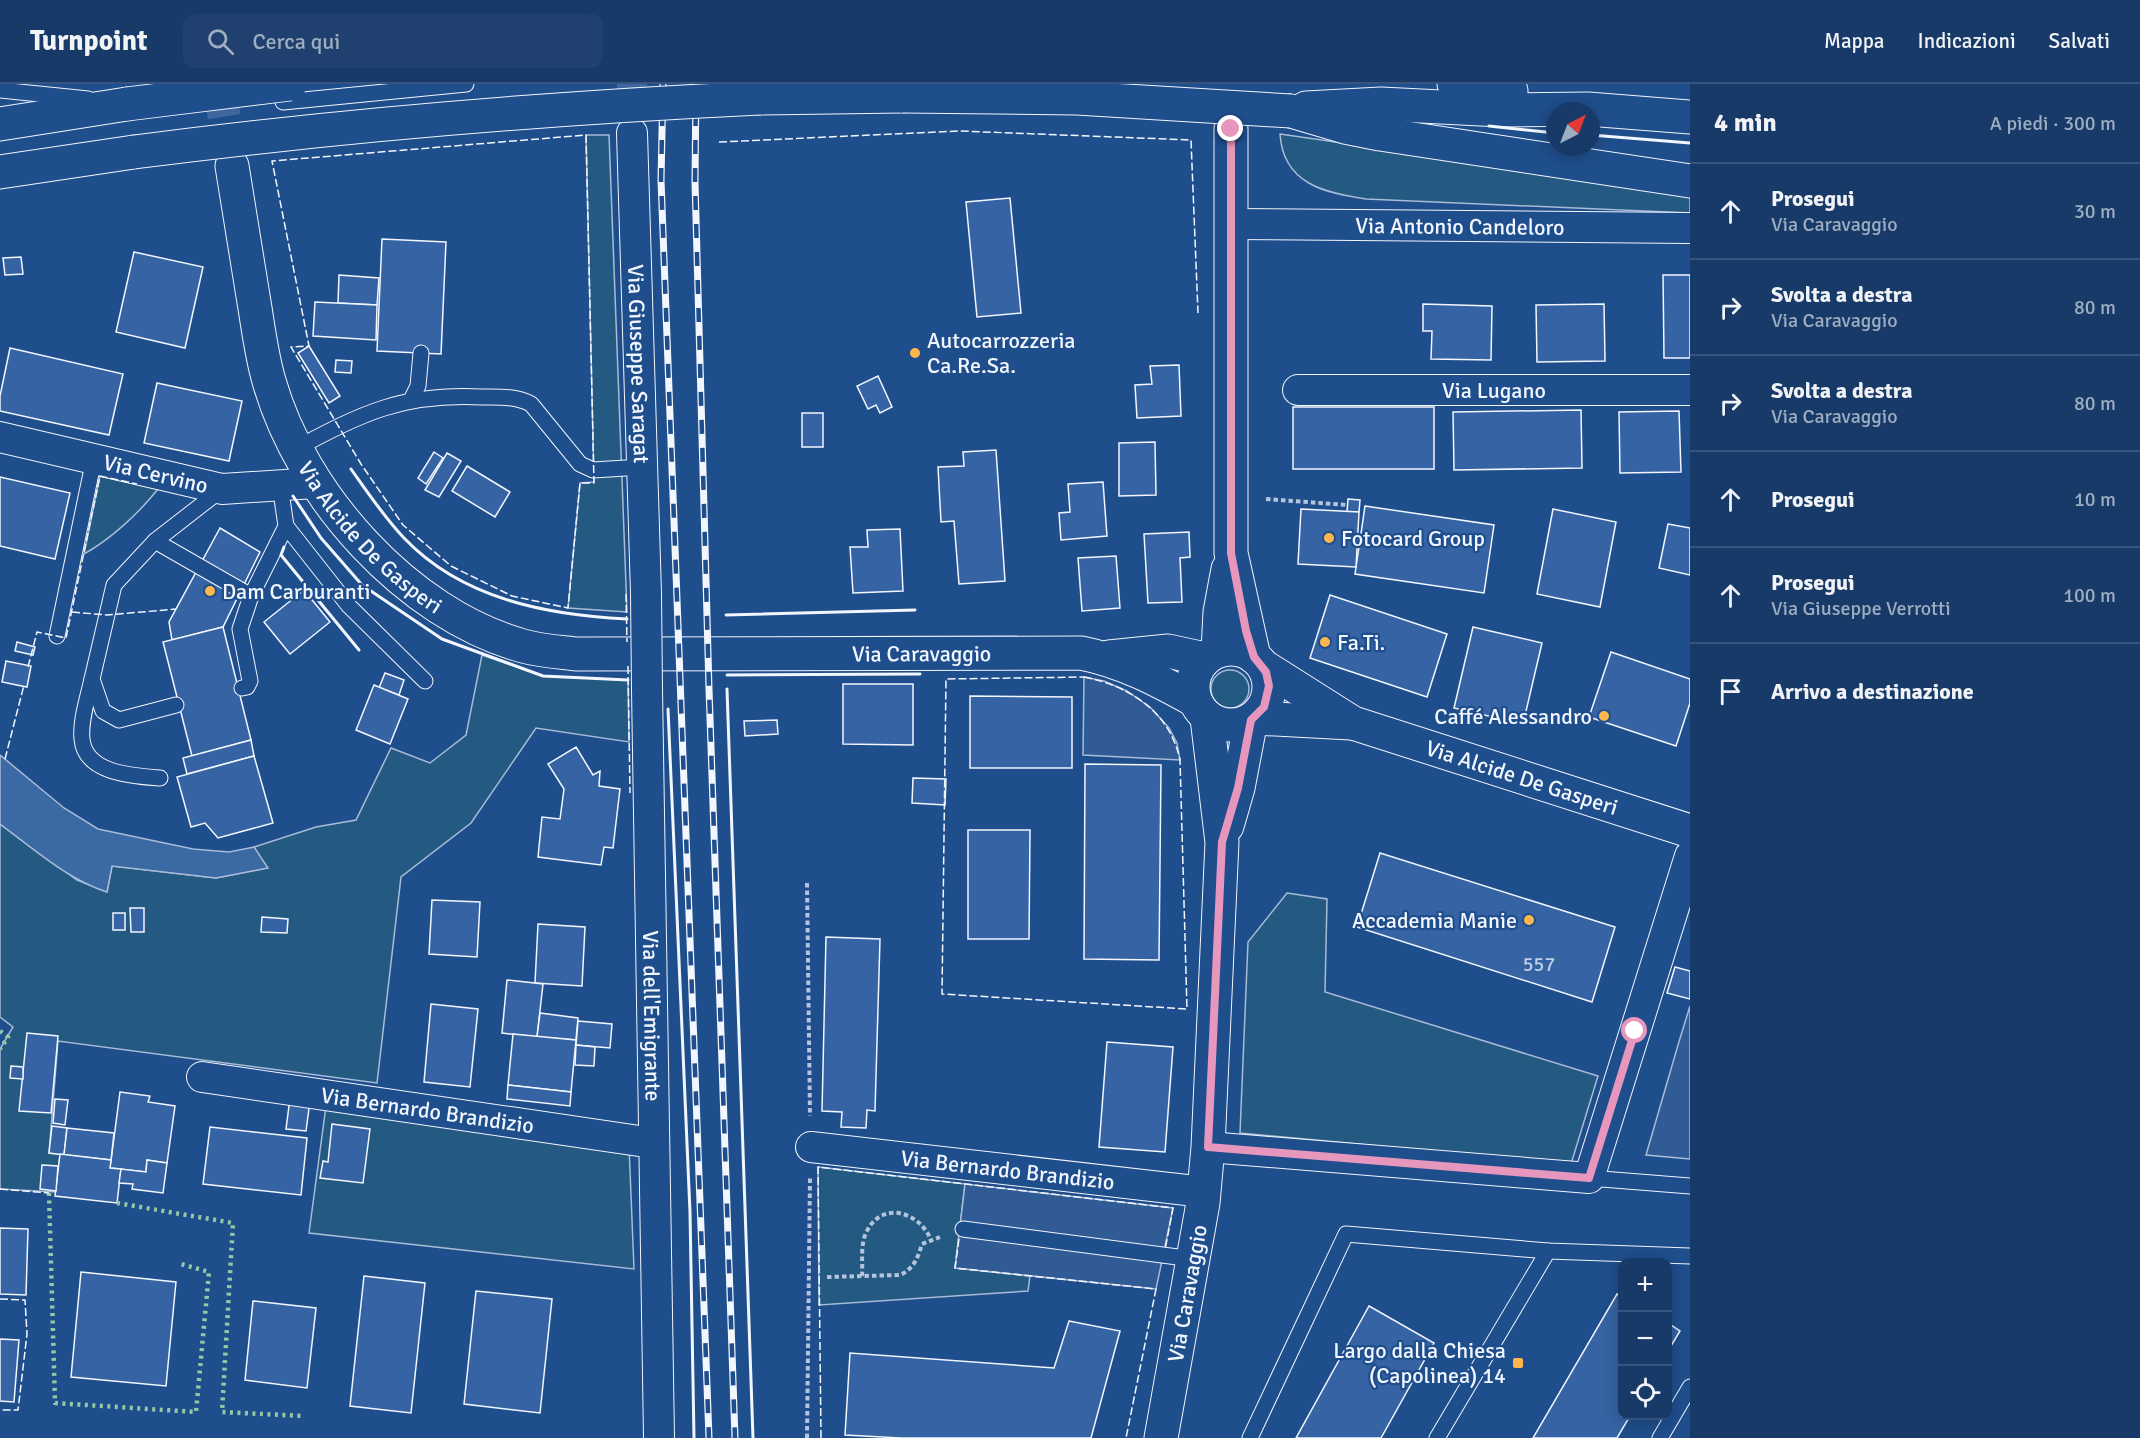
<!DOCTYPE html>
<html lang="it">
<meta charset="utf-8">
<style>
body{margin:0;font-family:Signika,sans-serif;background:#20416f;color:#f1f3f6}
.controls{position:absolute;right:18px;bottom:18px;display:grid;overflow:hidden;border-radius:12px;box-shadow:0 3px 15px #0003}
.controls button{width:54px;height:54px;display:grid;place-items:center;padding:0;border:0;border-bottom:2px solid #36547d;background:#173a69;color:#f1f3f6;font:30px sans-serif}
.compass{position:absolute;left:1546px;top:18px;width:54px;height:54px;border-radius:50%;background:#173a69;box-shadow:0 3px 15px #0003;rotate:42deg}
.stop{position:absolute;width:18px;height:18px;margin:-14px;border:4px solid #e797bd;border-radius:50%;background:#fff}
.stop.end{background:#e797bd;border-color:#fff;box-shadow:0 2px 6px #0008}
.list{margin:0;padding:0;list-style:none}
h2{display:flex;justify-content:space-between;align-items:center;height:78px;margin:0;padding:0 24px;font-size:26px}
h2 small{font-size:20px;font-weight:400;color:#9eadc0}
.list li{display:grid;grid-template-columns:39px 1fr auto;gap:18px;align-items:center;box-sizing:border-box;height:96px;padding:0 24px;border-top:2px solid #36547d}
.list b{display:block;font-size:22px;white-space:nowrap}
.list p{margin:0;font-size:20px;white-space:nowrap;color:#9eadc0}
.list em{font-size:20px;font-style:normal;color:#9eadc0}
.icon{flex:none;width:33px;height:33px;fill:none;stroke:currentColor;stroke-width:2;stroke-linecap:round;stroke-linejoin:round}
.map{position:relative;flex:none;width:1690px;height:1354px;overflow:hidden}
header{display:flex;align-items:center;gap:36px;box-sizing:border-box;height:84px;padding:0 30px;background:#173a69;border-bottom:2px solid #36547d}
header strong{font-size:28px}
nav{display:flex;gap:33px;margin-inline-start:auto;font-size:21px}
.search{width:420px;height:54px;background:#20416f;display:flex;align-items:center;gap:15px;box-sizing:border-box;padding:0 21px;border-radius:12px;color:#9eadc0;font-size:22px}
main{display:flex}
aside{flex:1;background:#173a69}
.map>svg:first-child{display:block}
</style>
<header>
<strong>Turnpoint</strong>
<div class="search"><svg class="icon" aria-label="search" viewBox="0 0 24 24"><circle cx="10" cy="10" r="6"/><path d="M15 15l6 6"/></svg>Cerca qui</div>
<nav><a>Mappa</a><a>Indicazioni</a><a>Salvati</a></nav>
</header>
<main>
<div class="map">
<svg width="1690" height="1354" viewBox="0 0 1690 1354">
<rect width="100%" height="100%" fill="#1f4e8c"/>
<g fill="#245a82" stroke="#a8bbd7" stroke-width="1.5">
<path d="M1280,50L1690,109V129L1366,115C1325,109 1283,100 1280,50Z"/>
<polygon points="586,51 609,51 627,528 568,524 580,399 594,398"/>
<path d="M100,392L158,405C139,429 111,455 84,470Z"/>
<polygon points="482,571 543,592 628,596 629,658 536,644 471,739 401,793 377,999 58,957 49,1069 60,1070 56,1108 0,1105 0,965 13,943 0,933 0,740 77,796 107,808 112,782 216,794 267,784 254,763 316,743 356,736 391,664 430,679 466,651"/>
<circle cx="1230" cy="605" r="19"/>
<polygon points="1287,809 1327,815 1325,908 1598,992 1571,1080 1240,1049 1248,858"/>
<polygon points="326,1022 629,1062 634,1185 309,1149"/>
<polygon points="818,1083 965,1100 955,1184 1030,1192 1028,1207 819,1221"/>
</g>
<g fill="#305b95" stroke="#a8bbd7" stroke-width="1.5">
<polygon points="1084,593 1104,597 1127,607 1151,624 1169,644 1177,659 1180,676 1083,671"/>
<polygon points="1690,922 1690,1075 1646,1071 1678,961"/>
<polygon points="965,1100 1173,1124 1156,1205 955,1184"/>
</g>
<path fill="#3b69a3" stroke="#a8bbd7" stroke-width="1.5" d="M0,671L64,724L98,745L193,765L229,768L254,763L268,784L216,794L112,782L107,808C67,795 34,765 0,740Z"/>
<g fill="#3563a3" stroke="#f2f6ff" stroke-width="1.5">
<polygon points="1010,114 1021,229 977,233 966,118"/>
<polygon points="382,155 446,158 441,270 377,267"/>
<polygon points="134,168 203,183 185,264 116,248"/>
<polygon points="21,173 23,190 5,191 3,174"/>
<polygon points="339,191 379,194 377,221 338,219"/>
<polygon points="1663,191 1690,191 1690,274 1664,274"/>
<polygon points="315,218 377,221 376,256 313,252"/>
<polygon points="1423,220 1492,222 1491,276 1431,275 1432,247 1423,247"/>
<polygon points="1604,220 1605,277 1537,278 1536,221"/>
<polygon points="309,262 340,312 329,319 298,269"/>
<polygon points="10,264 123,290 109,351 0,327 0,312"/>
<polygon points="336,276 352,277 351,289 335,288"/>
<polygon points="1179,281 1181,332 1137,334 1135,301 1152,300 1150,282"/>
<polygon points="878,292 892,323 880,329 876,321 868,325 857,302"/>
<polygon points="157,299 242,317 229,377 144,359"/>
<rect x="1293" y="323" width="141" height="62"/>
<polygon points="1581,326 1582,384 1454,386 1453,328"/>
<polygon points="1679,327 1681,388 1620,389 1619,328"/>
<rect x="802" y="329" width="21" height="34"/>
<polygon points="1155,358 1156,411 1119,412 1119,359"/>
<polygon points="996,366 1005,497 959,500 954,437 941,438 938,383 964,382 963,368"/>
<polygon points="434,368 443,374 426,400 418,394"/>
<polygon points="447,369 461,377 439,413 425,406"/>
<polygon points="467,382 510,408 495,433 452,407"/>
<polygon points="0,393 70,409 55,475 0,462"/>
<polygon points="1103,398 1107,452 1061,456 1059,429 1070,428 1068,400"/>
<polygon points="1348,415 1360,416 1359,428 1347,428"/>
<polygon points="1365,422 1494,441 1484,509 1355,490"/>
<polygon points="1301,425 1359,428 1356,483 1298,480"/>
<polygon points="1553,425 1616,438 1600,523 1537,510"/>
<polygon points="1668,440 1690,444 1690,491 1659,484"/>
<polygon points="220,444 260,468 223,543 172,556 169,538"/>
<polygon points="900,445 903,507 853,509 850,463 868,463 867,446"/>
<polygon points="1189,448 1190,473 1180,474 1182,518 1148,519 1144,450"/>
<polygon points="1116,472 1120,524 1082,527 1078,474"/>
<polygon points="304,506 330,538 290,570 264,538"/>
<polygon points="1330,511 1447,550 1427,613 1310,574"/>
<polygon points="223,543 251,656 192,672 163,558"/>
<polygon points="1473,543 1542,559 1523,640 1454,624"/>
<polygon points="17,558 35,563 33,571 15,567"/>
<polygon points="1611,568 1690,595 1690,619 1676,662 1589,633"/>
<polygon points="6,577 31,582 27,603 2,598"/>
<polygon points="385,589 404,596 399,611 379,604"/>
<polygon points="843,600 913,600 913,661 843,660"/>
<polygon points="374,601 408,615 390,660 356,646"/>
<polygon points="970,612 1072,613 1072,684 970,684"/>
<polygon points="777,636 778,650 745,652 744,637"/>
<polygon points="251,656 254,672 187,690 183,674"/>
<polygon points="576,663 593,691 600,687 599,702 620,705 613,764 604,763 601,781 538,773 542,733 560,735 564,705 548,680"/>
<polygon points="254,672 273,739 218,754 205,739 191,743 177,693"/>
<polygon points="1085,680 1161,681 1159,876 1084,875"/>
<polygon points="913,694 946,695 945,721 912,719"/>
<polygon points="968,746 1030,746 1029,855 968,855"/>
<polygon points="1380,769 1615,843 1592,918 1357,843"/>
<polygon points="432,816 480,818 477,873 429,870"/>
<polygon points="130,824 144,824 144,848 131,848"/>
<rect x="113" y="829" width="12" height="17"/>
<polygon points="262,833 288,835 287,849 261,848"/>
<polygon points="538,840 585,843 582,902 535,899"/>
<polygon points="826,853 880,855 875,1027 867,1026 866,1044 841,1043 842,1028 822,1027"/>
<polygon points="1675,883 1690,887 1690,915 1667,909"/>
<polygon points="507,896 543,900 537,953 502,949"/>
<polygon points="431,920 478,925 470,1003 424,998"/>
<polygon points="540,929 578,934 576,956 537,953"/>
<polygon points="578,937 612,940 610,964 576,961"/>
<polygon points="27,949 58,952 51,1029 19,1027"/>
<polygon points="513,950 576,956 571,1008 508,1001"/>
<polygon points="1107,958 1173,963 1165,1068 1099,1063"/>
<polygon points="576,961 595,963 594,982 575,981"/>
<polygon points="11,982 23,983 23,995 10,994"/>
<polygon points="508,1001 571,1008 570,1022 507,1015"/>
<polygon points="120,1008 150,1012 148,1018 175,1022 167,1079 147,1076 146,1088 110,1084"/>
<polygon points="290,1014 310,1017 306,1047 286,1045"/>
<polygon points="55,1015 68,1016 65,1041 53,1039"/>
<polygon points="332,1040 370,1045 363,1099 320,1094 323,1077 328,1078"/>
<polygon points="52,1042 67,1044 64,1071 49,1069"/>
<polygon points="210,1043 307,1054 301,1111 203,1100"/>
<polygon points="67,1044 114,1049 111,1076 64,1071"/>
<polygon points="60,1070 111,1076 110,1084 121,1085 117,1119 55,1112"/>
<polygon points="147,1076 167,1079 163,1109 132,1105 133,1100 119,1099 121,1085 146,1088"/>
<polygon points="42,1081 58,1082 56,1107 40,1105"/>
<polygon points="0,1144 28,1145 26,1211 0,1210"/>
<polygon points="81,1188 176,1198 166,1302 71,1293"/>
<polygon points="364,1192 425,1199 411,1329 350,1322"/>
<polygon points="476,1207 552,1215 540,1329 464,1320"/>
<polygon points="1617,1210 1622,1213 1622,1332 1630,1332 1617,1354 1533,1354"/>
<polygon points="253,1217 316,1224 307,1304 245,1296"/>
<polygon points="1369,1222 1434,1259 1381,1354 1296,1354"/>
<polygon points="1069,1237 1120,1247 1091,1354 901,1354 845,1351 850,1269 1054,1284"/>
<polygon points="1668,1239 1680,1247 1668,1267"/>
<polygon points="0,1255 19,1256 14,1318 0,1317"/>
</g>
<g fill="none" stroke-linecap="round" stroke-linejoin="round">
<polyline stroke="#3f679d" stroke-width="30" stroke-dasharray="30 15" stroke-linecap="butt" points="632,0 632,46"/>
<g stroke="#3f679d" stroke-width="33" stroke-dasharray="33 16" stroke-linecap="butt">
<polyline points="219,0 232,82"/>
<polyline points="1231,45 1232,0"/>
</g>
<g stroke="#f2f6ff" stroke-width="17">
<g id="service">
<polyline points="0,6 88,15"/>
<polyline points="283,18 466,0"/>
<polyline points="411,316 418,302 421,269"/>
<path d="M295,365C363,329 402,309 482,313C499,313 516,312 531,320L580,380L593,386L642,383"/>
<polyline points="222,405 155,457 251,512 286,442 280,401"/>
<polyline points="286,442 349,522 425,597"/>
<polyline points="155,457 114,501 92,595 103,627 119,636 176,621"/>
<polyline points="57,552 94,375"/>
<path d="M92,595C88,613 80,637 82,655C85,690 134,692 160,694"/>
<polyline points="242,604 247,603 250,597 240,545 251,512"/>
<polyline points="1589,1094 1690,1102"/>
<polyline points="963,1145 1193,1175"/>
<polyline points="1250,1354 1346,1150 1548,1167 1690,1172"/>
<polyline points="1437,1354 1548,1167"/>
<polyline points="1660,1354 1690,1303"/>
</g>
</g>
<g stroke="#f2f6ff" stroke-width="32">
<g id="minor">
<path id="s1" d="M632,49L646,510"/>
<path id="s2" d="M1230,140L1690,144"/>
<path id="s3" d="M1298,306H1690"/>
<path id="s4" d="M0,353L222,405L315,399"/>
<path id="s5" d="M647,605L659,1354"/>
<path id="s6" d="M202,993L653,1059"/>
<path id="s7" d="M811,1063L1204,1108"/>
<polyline points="1208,1063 1589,1094 1690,772"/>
</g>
</g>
<g stroke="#f2f6ff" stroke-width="35">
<g id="tertiary">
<polyline points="1231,45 1231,469 1254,573"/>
<path id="s8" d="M232,82C239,126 246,169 253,212C258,241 261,270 269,297C301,411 407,530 523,562C541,567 559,568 577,570L1081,569C1122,577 1158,596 1194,616"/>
<circle cx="1231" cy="603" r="38"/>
<polyline points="1218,567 1220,528 1228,485"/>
<polyline points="1109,573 1168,567 1205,575"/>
<path id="s9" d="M1263,582L1353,639L1690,747"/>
<polyline points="1254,634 1351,639"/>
<polyline points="1227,742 1238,704 1251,636"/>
<path id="s10" d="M1161,1354L1203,1119L1208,1063L1222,758L1207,634"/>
</g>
</g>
<g stroke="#f2f6ff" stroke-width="35">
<g id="trunk">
<polyline points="1454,0 1511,7"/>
<polyline points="760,14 903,12"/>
<polyline points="1306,24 1381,20 1501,26 1588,25 1690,33"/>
<polyline points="1291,27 1345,43 1380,50 1690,97"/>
<polyline points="0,40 127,20"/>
<polyline points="0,88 134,68"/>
</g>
</g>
<g stroke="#b3c4dc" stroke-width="4" stroke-dasharray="4.5 3" stroke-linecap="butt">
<polyline points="1266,415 1347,421"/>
<polyline points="807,799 810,1032"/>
<path d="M862,1192C863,1179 860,1162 866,1149C881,1116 919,1127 931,1156"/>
<path d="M827,1193L900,1191C914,1185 918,1173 922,1160L940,1153"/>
<polyline points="807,1354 810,1093"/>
</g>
<use href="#service" stroke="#1f4e8c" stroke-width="15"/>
<use href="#minor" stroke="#1f4e8c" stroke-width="30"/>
<use href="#tertiary" stroke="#1f4e8c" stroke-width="33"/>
<use href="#trunk" stroke="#1f4e8c" stroke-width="33"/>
<g stroke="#f2f6ff" stroke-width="7">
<g id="rail">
<polyline points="663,0 661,96 709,1354"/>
<polyline points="696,0 695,98 709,605 735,1354"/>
</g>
</g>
<use href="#rail" stroke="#1f4e8c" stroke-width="4.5" stroke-dasharray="14" stroke-linecap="butt"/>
<g stroke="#f2f6ff" stroke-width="32" stroke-linecap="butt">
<polyline id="minor-bridge" points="646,510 647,605"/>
</g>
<g stroke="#f2f6ff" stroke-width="35" stroke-linecap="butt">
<g id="trunk-bridge">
<polyline points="903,12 1077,14 1291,27"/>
<polyline points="127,20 290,0"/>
<path d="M134,68C342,41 550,24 760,14"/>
</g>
</g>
<use href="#minor-bridge" stroke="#1f4e8c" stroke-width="30"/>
<use href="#trunk-bridge" stroke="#1f4e8c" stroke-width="33"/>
<g stroke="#97c8a6" stroke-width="4.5" stroke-dasharray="3 4.5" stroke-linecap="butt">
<polyline points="0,947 8,953 0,965"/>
<polyline points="49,1109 55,1319 196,1328 209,1188 181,1180"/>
<polyline points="117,1119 233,1139 222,1328 303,1332"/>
</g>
<g stroke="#f2f6ff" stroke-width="1.5" stroke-dasharray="8 3" stroke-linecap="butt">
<polygon points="586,51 594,399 580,399 568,524 512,512 451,482 403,441 361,380 291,263 309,262 272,77"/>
<polyline points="719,58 960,47 1191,56 1198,229"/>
<polyline points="626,510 627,558"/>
<polyline points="72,528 107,531 176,525"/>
<polyline points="628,582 630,709"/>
<polyline points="28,583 37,548 66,554 100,392 137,400"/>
<path d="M1084,593C1130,602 1170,628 1180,676L1187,925L942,910L946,595Z"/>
<polyline points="5,675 24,601"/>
<polyline points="0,1105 49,1109"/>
<polyline points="959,1155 955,1184 1156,1205 1126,1354"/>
<polyline points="0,1215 25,1216 27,1250 18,1326 0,1326"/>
<polyline points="821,1354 818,1083 1173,1124 1165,1166"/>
</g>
<g stroke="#f2f6ff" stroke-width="3">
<polyline points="1489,42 1555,49"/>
<polyline points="1591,51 1690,59"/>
<path d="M351,385C368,409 384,433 404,454C462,515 547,531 627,535"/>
<polyline points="293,412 321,454 362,501 442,555 543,592 628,596"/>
<polyline points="284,463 281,471 359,566"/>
<polyline points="726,531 915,526"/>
<polyline points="727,591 920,590"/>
<polyline points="727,605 753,1354"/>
<polyline points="668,625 690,1128 694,1354"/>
</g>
</g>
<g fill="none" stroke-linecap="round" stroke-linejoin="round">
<polyline stroke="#e797bd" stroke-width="8" points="1231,45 1231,469 1246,547 1254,573 1266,588 1269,602 1264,623 1251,636 1238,704 1222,758 1208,1063 1589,1094 1635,947"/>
</g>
<g fill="#ffb74d" stroke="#1f4e8c" stroke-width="2">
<circle cx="915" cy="269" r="6"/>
<circle cx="1329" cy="454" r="6"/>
<circle cx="210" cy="507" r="6"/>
<circle cx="1325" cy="558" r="6"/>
<circle cx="1604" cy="632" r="6"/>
<circle cx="1529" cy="836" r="6"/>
<rect x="1512" y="1273" width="12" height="12" rx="3"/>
</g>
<g text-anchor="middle" stroke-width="4.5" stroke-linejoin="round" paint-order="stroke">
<g font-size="20" fill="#c3d1e8">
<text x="1539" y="887">557</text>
</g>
<g font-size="22" fill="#f2f6ff" stroke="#1f4e8c">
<text dy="8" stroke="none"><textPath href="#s2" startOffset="230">Via Antonio Candeloro</textPath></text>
<text dy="8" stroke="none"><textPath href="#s1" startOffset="231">Via Giuseppe Saragat</textPath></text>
<text dy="8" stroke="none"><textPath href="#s3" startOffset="196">Via Lugano</textPath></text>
<text dy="8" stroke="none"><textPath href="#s4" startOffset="160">Via Cervino</textPath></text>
<text dy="8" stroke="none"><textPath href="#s8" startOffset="408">Via Alcide De Gasperi</textPath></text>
<text dy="8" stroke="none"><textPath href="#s8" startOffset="999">Via Caravaggio</textPath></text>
<text dy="8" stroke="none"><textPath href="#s9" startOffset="284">Via Alcide De Gasperi</textPath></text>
<text dy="8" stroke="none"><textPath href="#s5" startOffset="327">Via dell'Emigrante</textPath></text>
<text dy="8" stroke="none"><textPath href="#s6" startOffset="228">Via Bernardo Brandizio</textPath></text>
<text dy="8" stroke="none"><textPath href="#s7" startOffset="198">Via Bernardo Brandizio</textPath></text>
<text dy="8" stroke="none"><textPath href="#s10" startOffset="147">Via Caravaggio</textPath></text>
</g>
<g font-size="22" fill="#f2f6ff" stroke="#1f4e8c" text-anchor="start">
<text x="927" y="264">Autocarrozzeria<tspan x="927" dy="25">Ca.Re.Sa.</tspan></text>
<text x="1341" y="462">Fotocard Group</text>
<text x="222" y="515">Dam Carburanti</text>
<text x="1337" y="566">Fa.Ti.</text>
<text x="1592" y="640" text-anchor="end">Caffé Alessandro</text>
<text x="1517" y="844" text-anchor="end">Accademia Manie</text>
<text x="1506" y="1274" text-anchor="end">Largo dalla Chiesa<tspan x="1506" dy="25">(Capolinea) 14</tspan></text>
</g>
</g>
</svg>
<div class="controls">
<button>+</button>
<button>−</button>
<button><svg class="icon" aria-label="locate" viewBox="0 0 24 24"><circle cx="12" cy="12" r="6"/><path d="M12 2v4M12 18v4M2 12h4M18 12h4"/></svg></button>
</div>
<svg class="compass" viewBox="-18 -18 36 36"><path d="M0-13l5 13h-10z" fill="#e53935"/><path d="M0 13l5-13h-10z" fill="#9eadc0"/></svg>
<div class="stop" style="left:1635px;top:947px"></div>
<div class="stop end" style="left:1231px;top:45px"></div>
</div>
<aside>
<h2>4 min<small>A piedi · 300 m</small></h2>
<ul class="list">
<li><svg class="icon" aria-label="ahead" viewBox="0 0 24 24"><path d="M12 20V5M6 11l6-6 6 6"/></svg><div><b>Prosegui</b><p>Via Caravaggio</p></div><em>30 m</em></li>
<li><svg class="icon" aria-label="right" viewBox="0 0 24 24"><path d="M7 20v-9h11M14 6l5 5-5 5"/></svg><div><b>Svolta a destra</b><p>Via Caravaggio</p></div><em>80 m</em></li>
<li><svg class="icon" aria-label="right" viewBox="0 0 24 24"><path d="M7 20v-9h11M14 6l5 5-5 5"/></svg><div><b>Svolta a destra</b><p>Via Caravaggio</p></div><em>80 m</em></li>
<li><svg class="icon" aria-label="ahead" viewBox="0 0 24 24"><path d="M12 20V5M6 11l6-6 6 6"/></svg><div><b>Prosegui</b></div><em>10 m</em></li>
<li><svg class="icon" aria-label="ahead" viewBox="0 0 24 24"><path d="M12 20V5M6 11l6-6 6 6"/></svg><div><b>Prosegui</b><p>Via Giuseppe Verrotti</p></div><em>100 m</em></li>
<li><svg class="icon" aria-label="arrive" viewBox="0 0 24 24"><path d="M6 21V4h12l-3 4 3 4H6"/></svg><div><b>Arrivo a destinazione</b></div></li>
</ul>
</aside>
</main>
